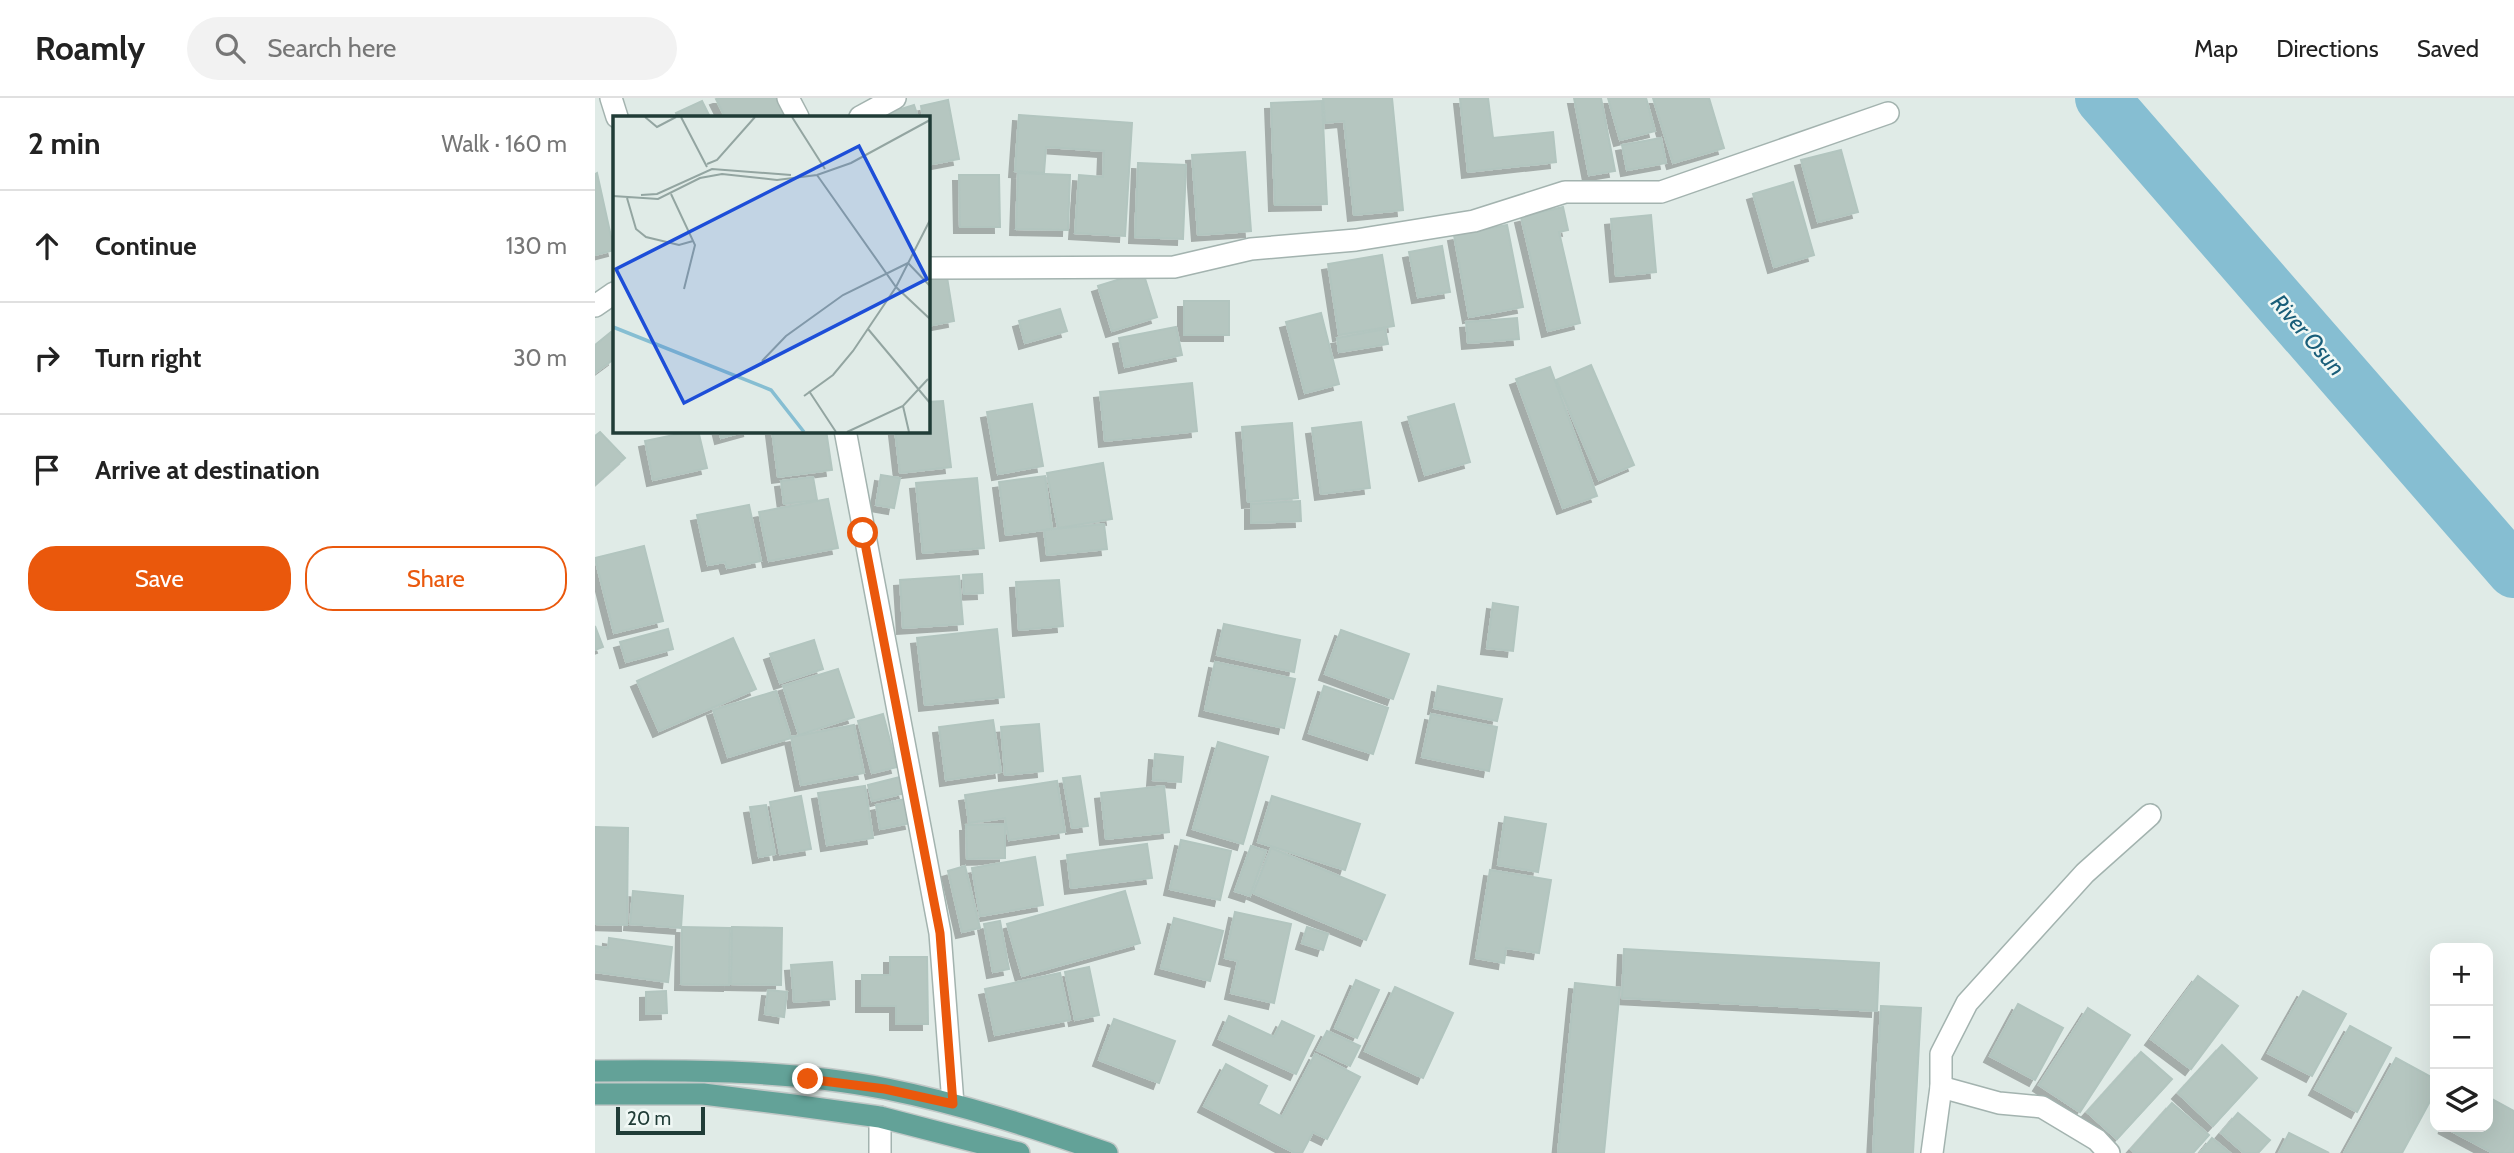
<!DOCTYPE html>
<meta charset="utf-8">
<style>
body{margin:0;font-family:Cabin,sans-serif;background:#f2f2f2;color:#222}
.controls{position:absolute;right:21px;bottom:21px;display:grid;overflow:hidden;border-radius:14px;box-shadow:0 7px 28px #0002}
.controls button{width:63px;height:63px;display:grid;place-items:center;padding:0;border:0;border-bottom:2px solid #e0e0e0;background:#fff;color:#222;font:35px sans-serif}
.scale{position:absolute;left:21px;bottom:18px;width:89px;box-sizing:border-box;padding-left:7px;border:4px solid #203c37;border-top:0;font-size:19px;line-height:24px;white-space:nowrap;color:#203c37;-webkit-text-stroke:5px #f0f8f5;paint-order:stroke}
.stop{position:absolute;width:21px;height:21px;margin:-16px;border:5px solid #ea580c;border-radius:50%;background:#fff}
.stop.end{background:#ea580c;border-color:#fff;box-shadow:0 2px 7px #0008}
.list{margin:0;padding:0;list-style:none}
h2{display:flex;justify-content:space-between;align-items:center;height:91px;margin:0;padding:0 28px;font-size:30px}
h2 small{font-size:23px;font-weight:400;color:#767676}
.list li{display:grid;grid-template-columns:46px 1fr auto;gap:21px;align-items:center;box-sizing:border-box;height:112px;padding:0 28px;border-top:2px solid #e0e0e0}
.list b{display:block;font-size:26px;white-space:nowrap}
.list em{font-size:23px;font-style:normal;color:#767676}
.actions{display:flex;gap:14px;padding:21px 28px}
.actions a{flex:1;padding:16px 0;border:2px solid #ea580c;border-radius:28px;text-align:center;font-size:24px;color:#ea580c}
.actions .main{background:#ea580c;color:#fff}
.icon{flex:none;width:38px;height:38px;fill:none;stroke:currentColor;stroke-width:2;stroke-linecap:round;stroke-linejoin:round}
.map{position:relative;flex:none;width:1919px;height:1055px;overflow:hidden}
header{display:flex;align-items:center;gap:42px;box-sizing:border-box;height:98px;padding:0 35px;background:#fff;border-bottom:2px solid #e0e0e0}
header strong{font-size:33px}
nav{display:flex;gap:38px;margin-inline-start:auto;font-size:24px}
.search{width:490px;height:63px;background:#f2f2f2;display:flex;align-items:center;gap:18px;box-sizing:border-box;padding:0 24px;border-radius:38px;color:#767676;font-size:26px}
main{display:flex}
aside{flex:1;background:#fff}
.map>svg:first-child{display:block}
</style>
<header>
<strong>Roamly</strong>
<div class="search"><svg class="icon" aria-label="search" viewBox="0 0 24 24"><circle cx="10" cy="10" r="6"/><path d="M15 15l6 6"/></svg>Search here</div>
<nav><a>Map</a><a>Directions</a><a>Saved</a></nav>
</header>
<main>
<aside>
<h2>2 min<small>Walk · 160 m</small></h2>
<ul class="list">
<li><svg class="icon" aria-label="ahead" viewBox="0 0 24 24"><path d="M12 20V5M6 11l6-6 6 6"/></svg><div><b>Continue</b></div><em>130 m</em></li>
<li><svg class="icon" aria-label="right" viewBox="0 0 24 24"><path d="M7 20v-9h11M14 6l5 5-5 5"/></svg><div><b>Turn right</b></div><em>30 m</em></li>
<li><svg class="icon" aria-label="arrive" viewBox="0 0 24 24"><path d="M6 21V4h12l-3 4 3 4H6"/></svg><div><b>Arrive at destination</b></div></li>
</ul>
<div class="actions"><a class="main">Save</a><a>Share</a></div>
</aside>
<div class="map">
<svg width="1919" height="1055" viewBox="0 0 1919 1055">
<defs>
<filter id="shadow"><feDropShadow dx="-6" dy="6" stdDeviation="0" flood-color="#0004"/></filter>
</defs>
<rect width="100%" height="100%" fill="#e0ebe7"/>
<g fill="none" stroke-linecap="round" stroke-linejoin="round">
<polyline stroke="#86bed2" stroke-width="54" points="1507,0 1919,473"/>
</g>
<g fill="#b5c6c0" stroke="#b2c5bf" stroke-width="2" filter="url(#shadow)">
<polygon points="124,0 184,0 193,19 130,19 121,1"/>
<polygon points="728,0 797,0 808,112 759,117 749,23 730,25"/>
<polygon points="865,0 893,0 898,40 958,34 961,64 873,74"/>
<polygon points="979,0 1006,0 1020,73 994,77"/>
<polygon points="1013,0 1051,0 1060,33 1025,42"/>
<polygon points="1058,0 1114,0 1129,50 1078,65"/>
<polygon points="353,2 364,61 337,66 332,19 328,19 326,8"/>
<polygon points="107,3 115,19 83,19 81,15"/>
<polygon points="727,3 732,106 680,107 676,5"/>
<polygon points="319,7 323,19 280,19"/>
<polygon points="424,17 537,25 530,138 480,135 484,77 508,79 509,53 451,49 449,75 420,73"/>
<polygon points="1066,40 1071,65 1032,72 1027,47"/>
<polygon points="1246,52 1263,114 1223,124 1206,62"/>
<polygon points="650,54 656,133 603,137 597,57"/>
<polygon points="543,65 591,67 588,141 540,139"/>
<polygon points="2,75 19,152 0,157 0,76"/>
<polygon points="423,75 475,77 473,132 421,131"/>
<polygon points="364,77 404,77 405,129 365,129"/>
<polygon points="1198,84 1219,157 1179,169 1158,96"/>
<polygon points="968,109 973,132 964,134 985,225 953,233 926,119"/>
<polygon points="1056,117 1061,174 1021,178 1016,121"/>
<polygon points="912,127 928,209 874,219 859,137"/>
<polygon points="847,148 855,194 823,199 814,154"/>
<polygon points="787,157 799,228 744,237 733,166"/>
<polygon points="351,173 359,223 332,228 332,176"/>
<polygon points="548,174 562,219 517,233 503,188"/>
<rect x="589" y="203" width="45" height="34"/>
<polygon points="465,211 472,233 430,245 424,223"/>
<polygon points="726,215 744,286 710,295 691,224"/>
<polygon points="922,220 924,241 873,245 871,224"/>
<polygon points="581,229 587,257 530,269 524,240"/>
<polygon points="790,231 793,246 744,254 742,240"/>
<polygon points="16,234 19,239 19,261 0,275 0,247"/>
<polygon points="996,267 1039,367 1004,382 961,282"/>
<polygon points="955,269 1002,398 968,410 921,281"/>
<polygon points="597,285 602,333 510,343 505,294"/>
<polygon points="348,303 356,369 305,375 300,332 332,332 332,304"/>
<polygon points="437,306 448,368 403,376 392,314"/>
<polygon points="859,306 875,364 830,377 813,319"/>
<polygon points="766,324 775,390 726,396 717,330"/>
<polygon points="697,325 703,400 653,404 647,329"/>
<polygon points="103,332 112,370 58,382 50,343"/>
<polygon points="124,332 155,332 126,340"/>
<polygon points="177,332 231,332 237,372 183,379"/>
<polygon points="5,334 30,360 0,387 0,338"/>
<polygon points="508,365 517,421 463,430 452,375"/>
<polygon points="286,377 305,380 299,410 281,407"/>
<polygon points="450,378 457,431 411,437 404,384"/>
<polygon points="218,379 222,402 189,406 186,383"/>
<polygon points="382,380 389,450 328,455 321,385"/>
<polygon points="233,401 243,450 174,463 164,414"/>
<polygon points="705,403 706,423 656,425 656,406"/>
<polygon points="154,407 166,463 132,470 130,464 113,467 102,417"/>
<polygon points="509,426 512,451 452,457 449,432"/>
<polygon points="49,448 68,523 19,535 0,460"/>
<polygon points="387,476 388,495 369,496 368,477"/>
<polygon points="364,478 368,526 308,530 305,482"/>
<polygon points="464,482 468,528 424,532 421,484"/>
<polygon points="898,505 923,509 918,553 892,550"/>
<polygon points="629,526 705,542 699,574 622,557"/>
<polygon points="0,528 8,549 0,552"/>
<polygon points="73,531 78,551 31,564 25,544"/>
<polygon points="402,531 409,599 330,607 322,540"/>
<polygon points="746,532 814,556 798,601 730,576"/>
<polygon points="138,540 161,591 64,633 42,583"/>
<polygon points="219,542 228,571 185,585 175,556"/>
<polygon points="620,564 700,581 689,630 610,612"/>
<polygon points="243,571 259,619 204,637 188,588"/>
<polygon points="729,588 793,610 778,656 714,635"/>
<polygon points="843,588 907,601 902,623 839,610"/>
<polygon points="181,593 196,640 133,659 118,612"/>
<polygon points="288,616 302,669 277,675 263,623"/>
<polygon points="836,616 902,629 894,673 827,659"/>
<polygon points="398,622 406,674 351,682 344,629"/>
<polygon points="444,626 448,673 410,677 406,629"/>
<polygon points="259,627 269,675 206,687 196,639"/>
<polygon points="623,644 673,659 648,746 598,731"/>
<polygon points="560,656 588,659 586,684 558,682"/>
<polygon points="485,678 493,728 477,730 468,680"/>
<polygon points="305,679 310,695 277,703 273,687"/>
<polygon points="462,683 470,734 414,742 410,720 374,725 370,697"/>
<polygon points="270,688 278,740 232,747 223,695"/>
<polygon points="569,688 574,734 511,741 506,695"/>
<polygon points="206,698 216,751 185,756 175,704"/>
<polygon points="677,698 765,726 750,772 663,744"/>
<polygon points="311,701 316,725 285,731 281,707"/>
<polygon points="171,707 180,756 164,759 155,709"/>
<polygon points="910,719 951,726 943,774 903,767"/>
<polygon points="410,726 410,760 372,761 371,727"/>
<polygon points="0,729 33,730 32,827 0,826"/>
<polygon points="586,742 636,753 625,802 575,791"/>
<polygon points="552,746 557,780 476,790 472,757"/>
<polygon points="656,748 671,753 655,798 640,793"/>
<polygon points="676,750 790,797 771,842 658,795"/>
<polygon points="440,759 448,807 385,818 377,770"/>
<polygon points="370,768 385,830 367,834 353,773"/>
<polygon points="895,772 956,782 944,855 911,850 909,865 881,860"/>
<polygon points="38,793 88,798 86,830 35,826"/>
<polygon points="530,793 545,845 427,878 412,826"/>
<polygon points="640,814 696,826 679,905 636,895 643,863 630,860"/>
<polygon points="579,820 628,833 615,883 566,870"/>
<polygon points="405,823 414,871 398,874 389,826"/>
<polygon points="87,829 135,830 134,887 86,886"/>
<polygon points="137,829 187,830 186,887 136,886"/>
<polygon points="712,829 733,836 728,852 707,845"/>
<polygon points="14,840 77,849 73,884 0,874 0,848 13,850"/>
<polygon points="1029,851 1284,865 1282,913 1027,900"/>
<polygon points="295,859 332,859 333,926 301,926 301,908 267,908 267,877 295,877"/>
<polygon points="237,864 240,901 199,904 196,867"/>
<polygon points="494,869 504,917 480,922 470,874"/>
<polygon points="465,875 475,922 400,937 390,891"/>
<polygon points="1603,878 1643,908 1596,971 1556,941"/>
<polygon points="761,882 784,892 762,940 740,930"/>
<polygon points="980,885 1025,890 1009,1055 963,1055"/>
<polygon points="800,889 858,915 828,980 770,953"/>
<polygon points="173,892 192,894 189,919 170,916"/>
<polygon points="71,893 72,915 51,916 51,894"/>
<polygon points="1708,893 1751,916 1717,978 1673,955"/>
<polygon points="1423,906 1468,930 1440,982 1395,958"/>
<polygon points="1286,908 1326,910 1318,1055 1278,1055"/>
<polygon points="1493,910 1535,937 1485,1014 1444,987"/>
<polygon points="634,918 679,939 687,923 719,938 701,976 624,941"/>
<polygon points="519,921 580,943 564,985 504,962"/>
<polygon points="1755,928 1796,950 1762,1014 1720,991"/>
<polygon points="732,933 765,948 755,968 722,952"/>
<polygon points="1627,947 1662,980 1618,1028 1583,995"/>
<polygon points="1546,954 1577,981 1522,1041 1492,1014"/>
<polygon points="720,956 765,979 732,1041 718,1034 707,1055 700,1055 609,1008 631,966 672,988 663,1006 687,1019"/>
<polygon points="1801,960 1840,981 1840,994 1807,1055 1749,1055"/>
<polygon points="1893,999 1919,1013 1919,1055 1898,1055 1849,1029 1893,1029"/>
<polygon points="1577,1005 1614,1037 1598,1055 1540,1055 1536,1051"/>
<polygon points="1643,1015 1675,1042 1663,1055 1649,1055 1626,1035"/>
<polygon points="1694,1035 1734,1055 1684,1055"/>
<polygon points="1617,1040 1635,1055 1605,1055"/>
</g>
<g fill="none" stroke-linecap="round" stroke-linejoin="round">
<g stroke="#a3b3af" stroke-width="24">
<g id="minor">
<polyline points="16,0 22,19"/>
<polyline points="193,0 203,19"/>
<polyline points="265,19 300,0"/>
<polyline points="332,170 579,169 656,151 761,142 879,123 970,94 1066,94 1293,15"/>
<polyline points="0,208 19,195"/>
<polyline points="250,332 345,835 358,1006"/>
<polyline points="1346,989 1404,1005 1447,1009 1502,1042 1514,1055"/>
<polyline points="285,1055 285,1019"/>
<polyline points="1337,1055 1346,989 1346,956 1372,905 1490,775 1555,717"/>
</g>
</g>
<g stroke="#c1c8c7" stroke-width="24">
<g id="major">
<path d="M0,973C97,972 196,972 292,991C367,1006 440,1030 512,1055"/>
<polyline points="0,996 108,996 198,1007 285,1019 424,1055"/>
</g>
</g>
<use href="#minor" stroke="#fff" stroke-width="21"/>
<use href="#major" stroke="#63a298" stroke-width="21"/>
</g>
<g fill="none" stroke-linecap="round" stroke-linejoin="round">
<polyline stroke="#ea580c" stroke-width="9" points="213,981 290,991 358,1006 345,835 268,435"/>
</g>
<g text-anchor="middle" stroke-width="5" stroke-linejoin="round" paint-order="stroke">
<g font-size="23" font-style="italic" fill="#195e79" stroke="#f0f8f5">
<text transform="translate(1713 237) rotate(49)" y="8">River Osun</text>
</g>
</g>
<g transform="translate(18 18)">
<rect width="317" height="317" fill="#e0ebe7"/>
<path fill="none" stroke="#86bed2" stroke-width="3.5" d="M0,211L158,274L191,316"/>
<path fill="none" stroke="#93a5a1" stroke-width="2" d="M32,1L44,11L63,1M68,1L94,51M179,1L212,53M94,48L104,44L142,1M204,59L283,171L317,203M58,78L82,129L71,173M28,79L44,78L99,53L178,59M0,80L45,83L87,62L109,58L164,64L204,59L238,47L317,4M14,82L23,113L33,121L66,129L80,125M295,147L317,170M255,213L317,287M149,245L173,220L230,179L295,147M196,275L223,316M191,280L220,259L240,235L283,171L317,104M290,290L296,316M234,316L290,290L315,263"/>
<path fill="#1d4ed8" fill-opacity="0.15" stroke="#1d4ed8" stroke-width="3.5" d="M246,30L314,163L71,287L3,153Z"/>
<rect width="317" height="317" fill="none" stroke="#203c37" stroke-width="3.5"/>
</g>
</svg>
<div class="controls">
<button>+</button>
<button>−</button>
<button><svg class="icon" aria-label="layers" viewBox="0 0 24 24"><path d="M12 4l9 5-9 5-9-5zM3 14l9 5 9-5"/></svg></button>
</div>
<div class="scale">20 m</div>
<div class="stop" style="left:268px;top:435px"></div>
<div class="stop end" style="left:213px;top:981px"></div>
</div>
</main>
